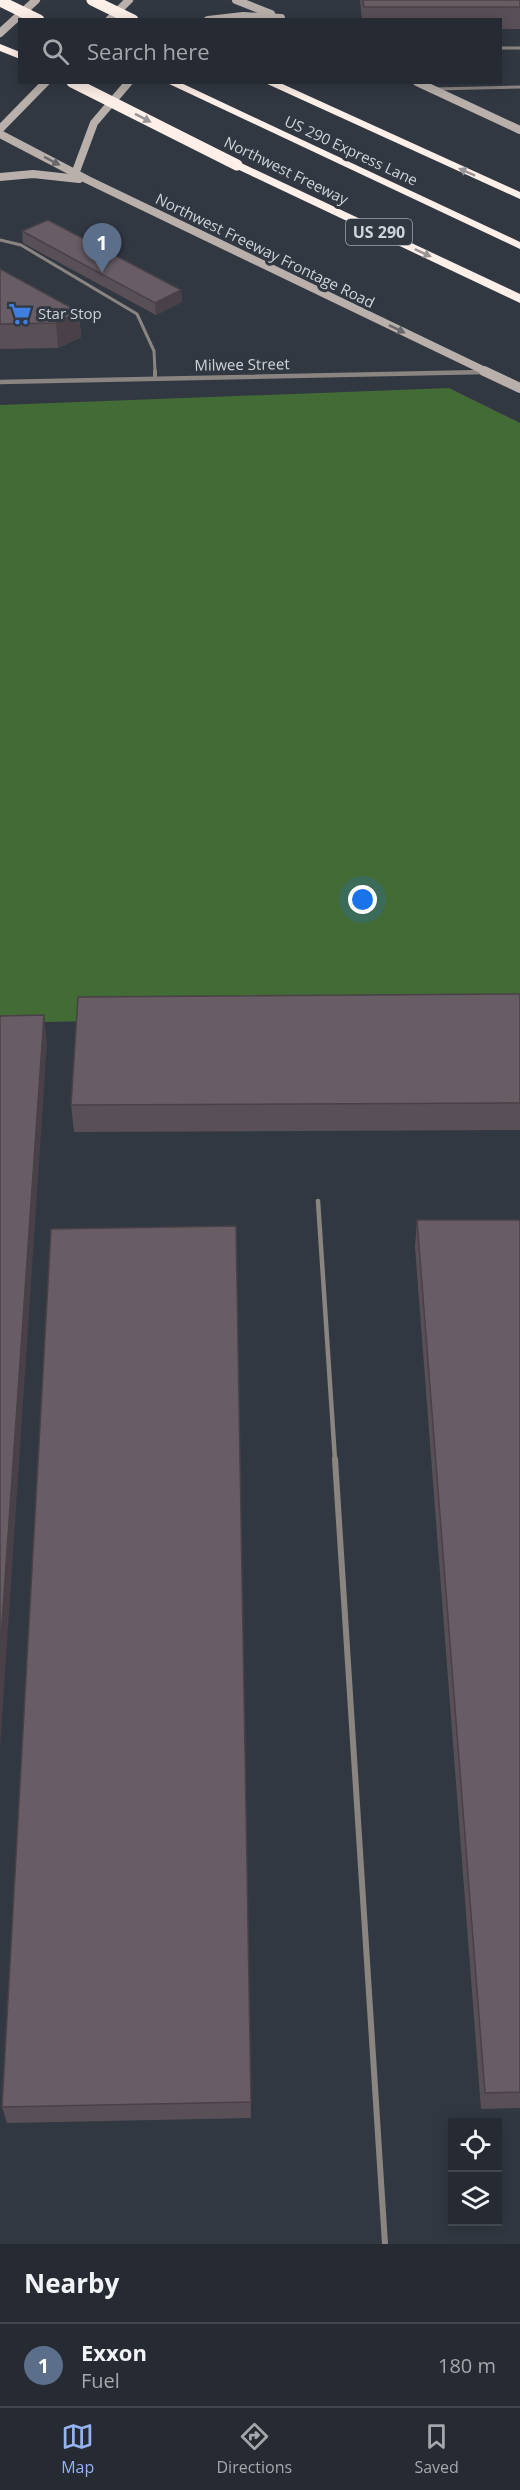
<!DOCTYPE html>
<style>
body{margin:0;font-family:"Open Sans",sans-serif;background:#32363e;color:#f1f3f6}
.controls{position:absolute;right:18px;bottom:18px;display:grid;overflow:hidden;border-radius:0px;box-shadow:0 3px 15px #0003}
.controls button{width:54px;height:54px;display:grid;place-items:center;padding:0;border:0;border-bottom:2px solid #42464d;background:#262a32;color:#f1f3f6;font:30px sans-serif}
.you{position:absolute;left:363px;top:900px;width:21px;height:21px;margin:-15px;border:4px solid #fff;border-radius:50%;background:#1a73e8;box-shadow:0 0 0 9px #1a73e833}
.badge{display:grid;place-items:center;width:39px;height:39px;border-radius:50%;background:#95b2f1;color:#fff;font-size:20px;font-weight:700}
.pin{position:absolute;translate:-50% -50px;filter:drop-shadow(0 2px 3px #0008)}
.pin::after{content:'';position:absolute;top:32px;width:21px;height:18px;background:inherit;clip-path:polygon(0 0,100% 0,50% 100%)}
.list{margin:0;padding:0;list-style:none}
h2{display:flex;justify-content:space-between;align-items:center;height:78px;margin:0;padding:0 24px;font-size:26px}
h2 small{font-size:20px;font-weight:400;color:#a4a7ac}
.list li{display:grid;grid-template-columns:39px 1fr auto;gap:18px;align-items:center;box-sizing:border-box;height:84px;padding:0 24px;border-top:2px solid #42464d}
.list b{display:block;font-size:22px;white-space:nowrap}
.list p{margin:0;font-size:20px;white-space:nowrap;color:#a4a7ac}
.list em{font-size:20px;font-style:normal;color:#a4a7ac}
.icon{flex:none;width:33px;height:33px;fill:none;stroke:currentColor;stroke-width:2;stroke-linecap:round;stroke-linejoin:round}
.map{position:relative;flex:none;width:520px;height:2244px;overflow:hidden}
.search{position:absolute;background:#262a32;box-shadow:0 3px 15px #0003;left:18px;right:18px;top:18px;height:66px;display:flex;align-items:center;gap:15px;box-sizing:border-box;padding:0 21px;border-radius:0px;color:#a4a7ac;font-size:22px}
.sheet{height:162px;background:#262a32}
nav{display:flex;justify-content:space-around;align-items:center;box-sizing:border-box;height:84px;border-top:2px solid #42464d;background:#262a32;font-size:16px;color:#a4a7ac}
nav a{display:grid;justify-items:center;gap:3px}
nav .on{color:#95b2f1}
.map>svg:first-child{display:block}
</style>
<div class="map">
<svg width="520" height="2244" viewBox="0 0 520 2244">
<rect width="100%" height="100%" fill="#323842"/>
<polygon fill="#436b36" points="449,388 520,423 520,1012 0,1023 0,405"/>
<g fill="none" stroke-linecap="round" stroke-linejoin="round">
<g stroke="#8b8582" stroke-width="3">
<polyline points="500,48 520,48"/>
<polyline points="435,89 520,87"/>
<polyline points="0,240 21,245 137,314 154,351 155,372"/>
</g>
<polyline stroke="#8b8582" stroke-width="4" points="155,371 155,379"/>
<polyline stroke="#8b8582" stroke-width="4.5" points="318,1201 335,1460"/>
<polyline stroke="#8b8582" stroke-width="6" points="335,1459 385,2244"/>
<polyline stroke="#8b8582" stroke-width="4" points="474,372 485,372"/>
<polyline stroke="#8b8582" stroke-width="4.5" points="0,382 485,372"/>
<g stroke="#b9b0ab" stroke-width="8">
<polyline points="236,0 271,14"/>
<polyline points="109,20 129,0"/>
<polyline points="208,20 243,16 281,18"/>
<polyline points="0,33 36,0"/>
<polyline points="417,82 520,130"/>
<polyline points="0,129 46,82"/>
<polyline points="0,134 88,180 487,372"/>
<polyline points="75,174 94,123 129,82"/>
<polyline points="0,177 33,174 79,179"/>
</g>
<polyline stroke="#b9b0ab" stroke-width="10" points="484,371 520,388"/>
<g fill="#feefe8" fill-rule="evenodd">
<polygon points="0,44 20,52 20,59 0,51"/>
<polygon points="165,82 179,82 520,242 520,249"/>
<polygon points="263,82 278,82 520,192 520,199"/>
<polygon points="233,163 241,163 520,294 520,303 233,167"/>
</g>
<g stroke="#feefe8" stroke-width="11">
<polyline points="92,0 133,20"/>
<polyline points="0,1 39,20"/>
<polyline points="72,82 237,165"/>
</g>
</g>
<g fill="#595057">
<polygon points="360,0 520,0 520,29 501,29 501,20 362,20"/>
<polygon points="22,231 181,290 182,302 156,315 23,243"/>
<polygon points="0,269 79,312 81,337 58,348 0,349"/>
<polygon points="520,994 520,1130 74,1132 71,1105"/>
<polygon points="417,1220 520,1220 520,2108 481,2109 415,1247"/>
<polygon points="236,1226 251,2118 7,2123 2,2107"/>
</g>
<g fill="#494147">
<polygon points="181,290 182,302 156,315 155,303"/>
<polygon points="79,312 81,337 58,348 56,323"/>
<polygon points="44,1015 47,1043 0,1749 0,1652"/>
</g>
<g fill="#685d65" stroke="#494147" stroke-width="1.5">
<polygon points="363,0 520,0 520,7 364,7"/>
<polygon points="48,220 181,290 155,303 22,231"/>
<polygon points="0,269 79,312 56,323 0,324"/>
<polygon points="520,994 520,1103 71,1105 78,997"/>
<polygon points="44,1015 0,1652 0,1016"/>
<polygon points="417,1220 520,1220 520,2092 485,2093"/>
<polygon points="236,1226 251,2102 2,2107 51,1229"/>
</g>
<defs><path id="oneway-solid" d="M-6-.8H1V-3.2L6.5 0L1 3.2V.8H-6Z" transform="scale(1.5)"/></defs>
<g fill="#989495">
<use href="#oneway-solid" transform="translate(143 118) rotate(27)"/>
<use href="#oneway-solid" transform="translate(467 172) rotate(-156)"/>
<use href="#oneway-solid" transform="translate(423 253) rotate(25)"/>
</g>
<g fill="#68686c">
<use href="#oneway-solid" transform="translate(52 161) rotate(28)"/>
<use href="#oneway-solid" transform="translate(397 329) rotate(26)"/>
</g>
<defs>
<g id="supermarket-bare" transform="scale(1.8)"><path d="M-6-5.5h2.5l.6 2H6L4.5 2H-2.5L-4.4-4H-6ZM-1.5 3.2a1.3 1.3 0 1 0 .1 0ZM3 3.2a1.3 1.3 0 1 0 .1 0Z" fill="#3f7fe0" stroke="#323842" stroke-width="2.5" paint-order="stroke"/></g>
</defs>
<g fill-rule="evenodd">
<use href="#supermarket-bare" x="20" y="314"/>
</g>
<g text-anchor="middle" stroke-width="6" stroke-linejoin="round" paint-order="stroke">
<g font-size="15" fill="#d0d4da" stroke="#323842">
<text transform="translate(351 151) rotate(25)" y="5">US 290 Express Lane</text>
<text transform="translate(286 171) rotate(26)" y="5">Northwest Freeway</text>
<text transform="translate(265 251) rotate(26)" y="5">Northwest Freeway Frontage Road</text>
<text transform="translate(242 365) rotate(-1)" y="5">Milwee Street</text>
</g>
<g font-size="15" fill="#d0d4da" stroke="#323842" text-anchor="start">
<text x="38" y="319">Star Stop</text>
</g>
<rect fill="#323842" stroke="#a1a5ac" stroke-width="1.5" x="346" y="219" width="66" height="26" rx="4.5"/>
<g font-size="16" font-weight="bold" fill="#d0d4da">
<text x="379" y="238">US 290</text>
</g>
</g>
</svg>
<div class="controls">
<button><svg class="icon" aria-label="locate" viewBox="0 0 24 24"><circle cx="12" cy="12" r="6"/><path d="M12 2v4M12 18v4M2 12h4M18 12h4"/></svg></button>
<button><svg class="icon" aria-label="layers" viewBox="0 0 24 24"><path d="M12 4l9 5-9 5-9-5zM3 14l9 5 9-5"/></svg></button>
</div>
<div class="you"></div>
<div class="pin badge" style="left:102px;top:273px;background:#5c6f8a">1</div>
<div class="search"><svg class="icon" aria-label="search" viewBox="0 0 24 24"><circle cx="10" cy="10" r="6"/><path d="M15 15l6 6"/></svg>Search here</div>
</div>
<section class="sheet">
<h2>Nearby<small></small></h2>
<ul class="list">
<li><span class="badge" style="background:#5c6f8a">1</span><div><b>Exxon</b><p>Fuel</p></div><em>180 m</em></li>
</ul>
</section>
<nav>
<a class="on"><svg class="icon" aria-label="map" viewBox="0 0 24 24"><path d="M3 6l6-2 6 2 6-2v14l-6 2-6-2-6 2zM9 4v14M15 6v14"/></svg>Map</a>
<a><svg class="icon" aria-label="directions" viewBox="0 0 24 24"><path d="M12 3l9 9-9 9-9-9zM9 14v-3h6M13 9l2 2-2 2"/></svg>Directions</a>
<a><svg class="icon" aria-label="saved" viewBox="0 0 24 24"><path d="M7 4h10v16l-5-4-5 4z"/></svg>Saved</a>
</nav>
